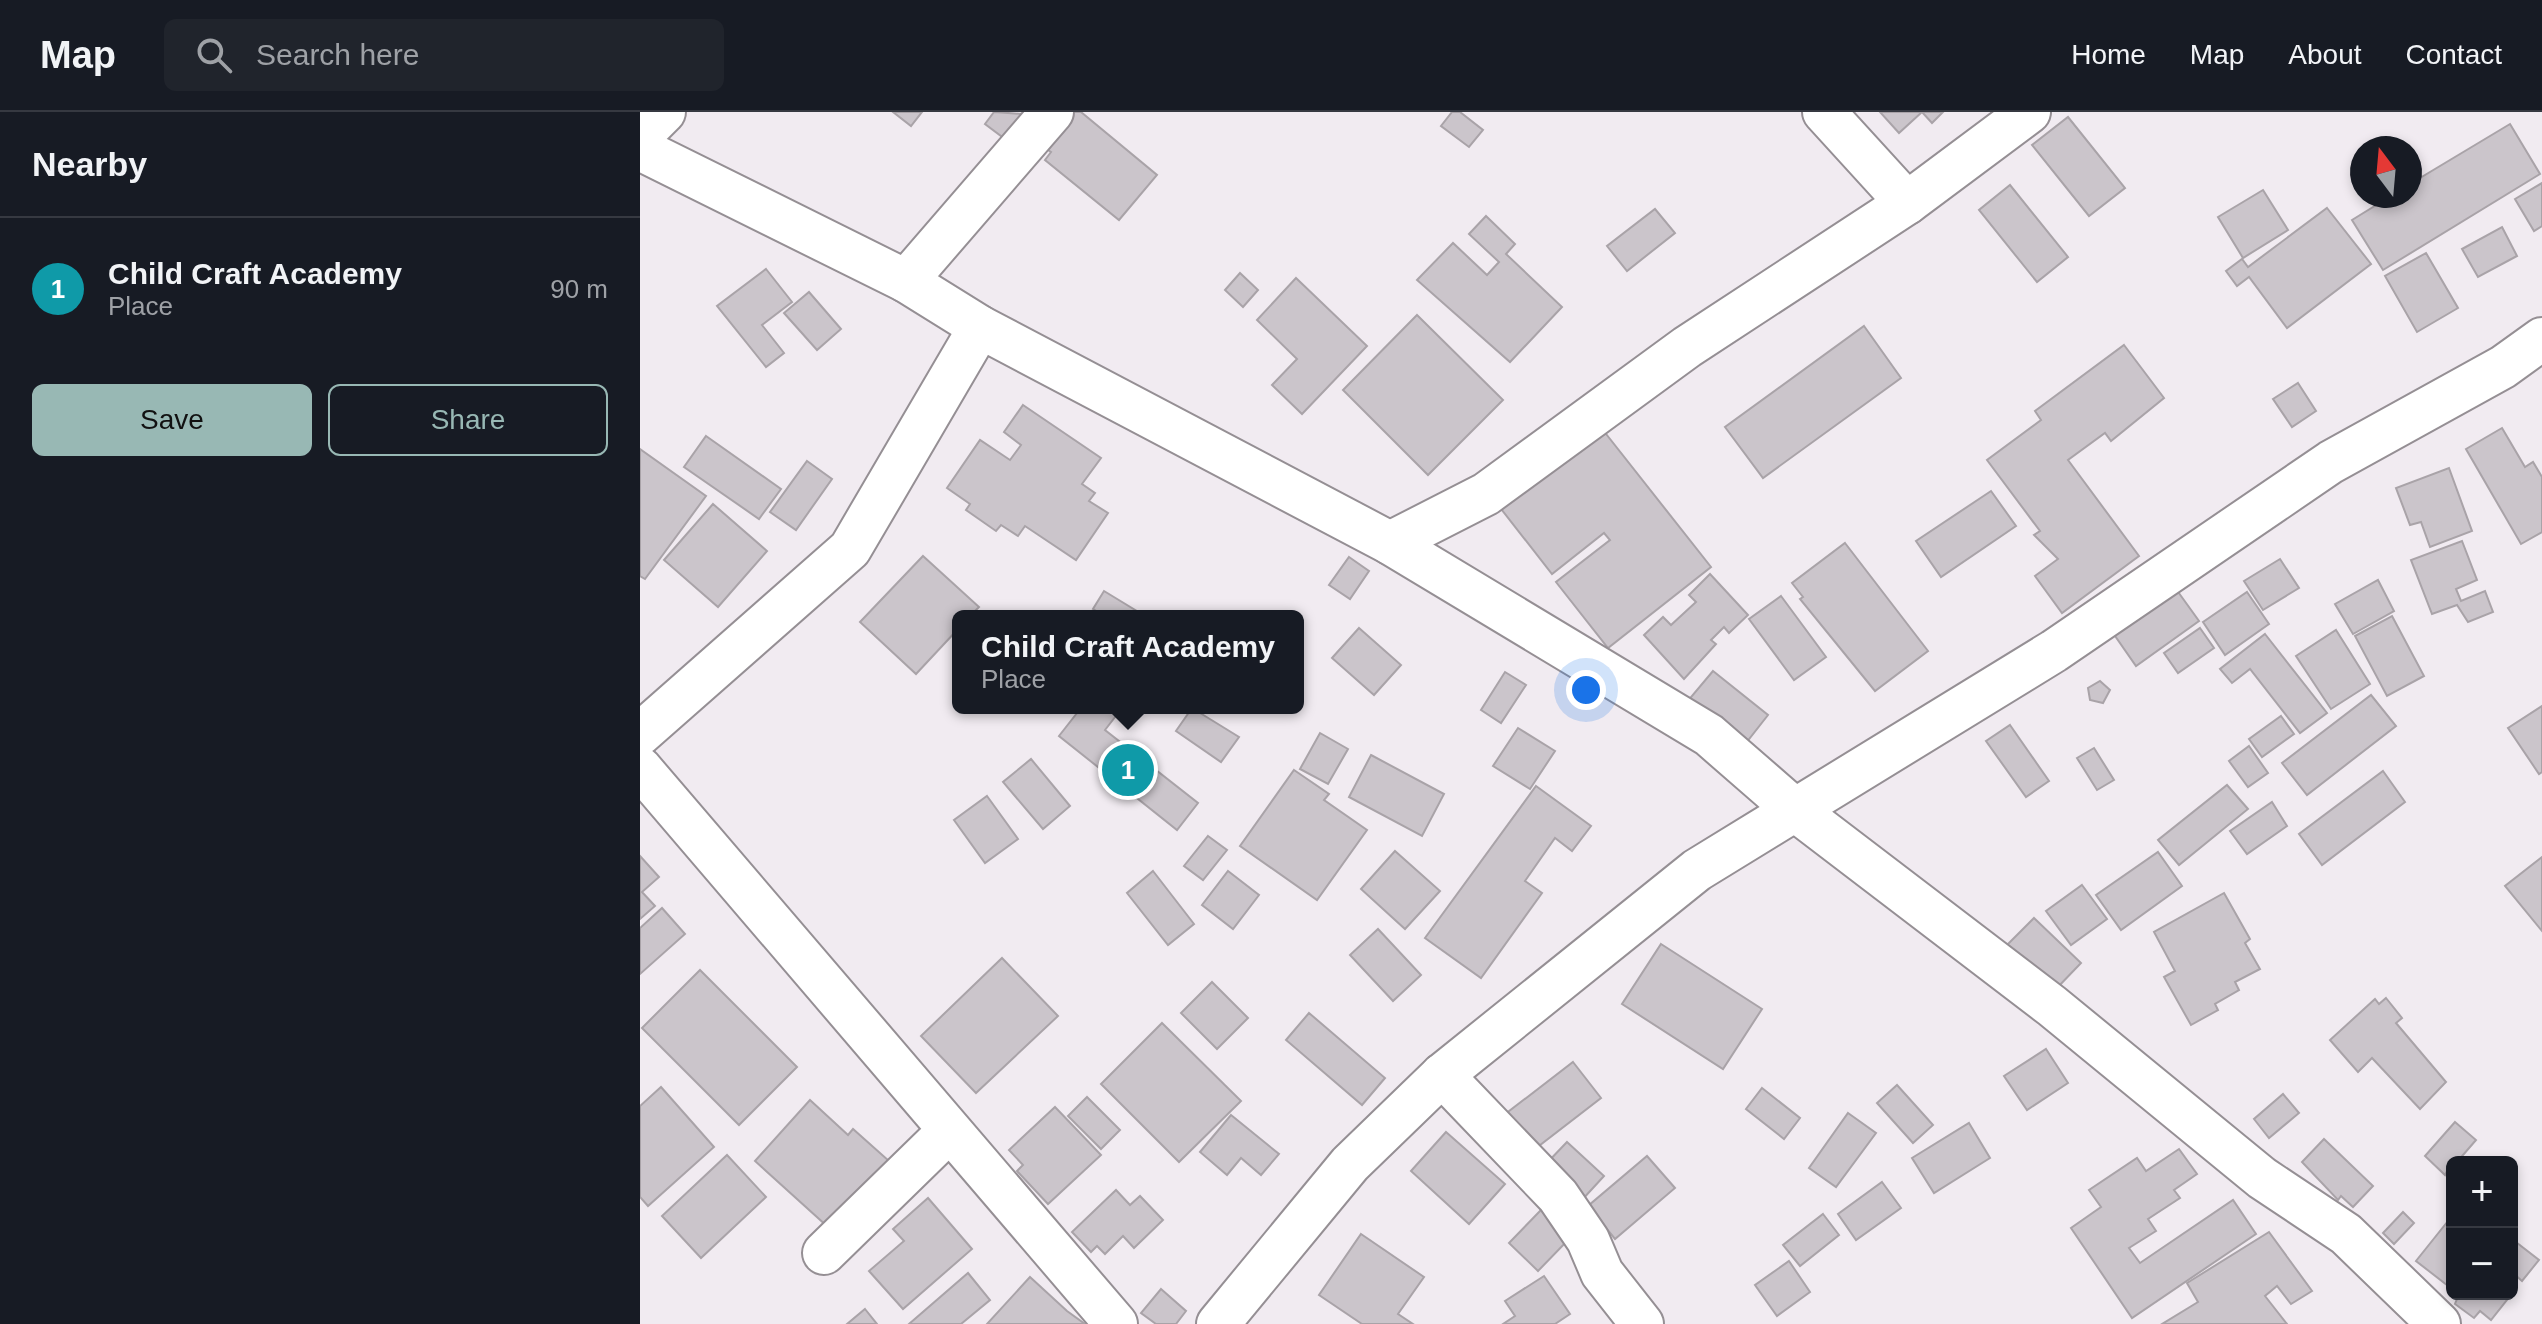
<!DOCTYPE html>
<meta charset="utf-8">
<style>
body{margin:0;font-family:Arial,sans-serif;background:#20242c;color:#f1f3f6}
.controls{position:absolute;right:24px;bottom:24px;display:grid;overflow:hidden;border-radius:12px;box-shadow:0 4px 12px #0003}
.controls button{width:72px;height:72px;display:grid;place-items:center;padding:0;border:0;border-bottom:2px solid #363941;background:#171b24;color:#f1f3f6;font:40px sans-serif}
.compass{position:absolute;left:1710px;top:24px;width:72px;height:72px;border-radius:50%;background:#171b24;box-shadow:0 4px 12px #0003;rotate:344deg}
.you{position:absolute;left:946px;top:578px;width:28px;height:28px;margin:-20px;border:6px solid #fff;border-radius:50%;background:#1a73e8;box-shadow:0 0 0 12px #1a73e833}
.badge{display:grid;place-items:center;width:52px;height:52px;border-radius:50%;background:#98b8b4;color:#fff;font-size:26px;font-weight:700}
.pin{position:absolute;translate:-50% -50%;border:4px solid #fff;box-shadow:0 2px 8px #0006}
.popup{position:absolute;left:312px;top:498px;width:352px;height:104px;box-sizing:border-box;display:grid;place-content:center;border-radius:12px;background:#171b24;filter:drop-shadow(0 2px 6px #0005);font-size:26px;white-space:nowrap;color:#9ea1a6}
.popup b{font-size:30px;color:#f1f3f6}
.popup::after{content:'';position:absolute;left:50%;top:100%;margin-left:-16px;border:16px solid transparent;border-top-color:#171b24}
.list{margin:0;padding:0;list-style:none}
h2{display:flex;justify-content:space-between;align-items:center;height:104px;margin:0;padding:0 32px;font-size:34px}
h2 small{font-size:26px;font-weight:400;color:#9ea1a6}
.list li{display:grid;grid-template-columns:52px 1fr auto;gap:24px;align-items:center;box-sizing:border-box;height:144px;padding:0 32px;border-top:2px solid #363941}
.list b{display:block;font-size:30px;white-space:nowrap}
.list p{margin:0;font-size:26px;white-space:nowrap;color:#9ea1a6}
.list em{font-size:26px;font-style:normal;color:#9ea1a6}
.actions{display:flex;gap:16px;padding:24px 32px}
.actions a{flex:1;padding:18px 0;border:2px solid #98b8b4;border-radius:12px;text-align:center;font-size:28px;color:#98b8b4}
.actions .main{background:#98b8b4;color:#111}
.icon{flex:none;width:44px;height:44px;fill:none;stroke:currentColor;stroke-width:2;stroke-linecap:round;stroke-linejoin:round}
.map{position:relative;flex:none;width:1902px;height:1212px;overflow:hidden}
header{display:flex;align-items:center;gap:48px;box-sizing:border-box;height:112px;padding:0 40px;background:#171b24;border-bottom:2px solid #363941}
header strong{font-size:38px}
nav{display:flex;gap:44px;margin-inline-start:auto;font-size:28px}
.search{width:560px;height:72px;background:#20242c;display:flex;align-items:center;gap:20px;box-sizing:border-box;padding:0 28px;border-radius:12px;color:#9ea1a6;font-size:30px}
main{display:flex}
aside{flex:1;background:#171b24}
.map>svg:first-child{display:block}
</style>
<header>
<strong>Map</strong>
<div class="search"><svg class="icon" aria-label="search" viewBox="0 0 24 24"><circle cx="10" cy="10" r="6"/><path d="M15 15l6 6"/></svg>Search here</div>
<nav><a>Home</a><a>Map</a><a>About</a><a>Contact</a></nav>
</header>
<main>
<aside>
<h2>Nearby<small></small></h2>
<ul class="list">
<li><span class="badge" style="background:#0f9aa8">1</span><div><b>Child Craft Academy</b><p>Place</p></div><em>90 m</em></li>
</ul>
<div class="actions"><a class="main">Save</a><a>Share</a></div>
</aside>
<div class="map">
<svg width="1902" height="1212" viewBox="0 0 1902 1212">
<rect width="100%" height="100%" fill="#f1ebf1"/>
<g fill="#cbc5cb" stroke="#a9a3a8" stroke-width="2">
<polygon points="253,0 282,0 271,14"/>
<polygon points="354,0 383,2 365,27 345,12"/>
<polygon points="431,0 441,0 517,63 479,108 405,48 411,40 402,34"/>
<polygon points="812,0 820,0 843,18 829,35 801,14"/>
<polygon points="1240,0 1303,0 1292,11 1282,0 1259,21"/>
<polygon points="1428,5 1485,76 1449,104 1392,33"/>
<polygon points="1870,12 1900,62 1743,158 1712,108 1751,84 1770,84 1770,72"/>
<polygon points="1902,71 1902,114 1894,119 1875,87"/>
<polygon points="1370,73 1428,145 1397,170 1339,98"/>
<polygon points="1623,78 1648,118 1603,146 1578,105"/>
<polygon points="1687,96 1731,152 1647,216 1609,165 1597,174 1586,159 1602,147 1608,155"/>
<polygon points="1015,97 1035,121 987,159 967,134"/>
<polygon points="846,104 875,132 866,142 922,195 870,250 777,168 813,131 847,163 859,150 829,122"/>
<polygon points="1862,115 1877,144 1838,165 1822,137"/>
<polygon points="1786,141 1818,196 1777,220 1745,164"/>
<polygon points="126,157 152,190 122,213 144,241 126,255 77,194"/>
<polygon points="600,161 618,178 603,195 585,178"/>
<polygon points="656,166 727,234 662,302 632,273 657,247 617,208"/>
<polygon points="169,180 201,217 177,238 144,201"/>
<polygon points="777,203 863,288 788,363 703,278"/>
<polygon points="1224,214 1261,266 1123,366 1085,315"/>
<polygon points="1484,233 1524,286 1471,329 1465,321 1428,348 1499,444 1422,501 1395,464 1418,447 1394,423 1400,419 1347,348 1401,308 1395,299"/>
<polygon points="1658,271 1676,299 1652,315 1633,287"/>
<polygon points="383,293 461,346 442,372 455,381 449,389 468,401 436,448 385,414 378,424 361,413 356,419 326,398 330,392 307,376 340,328 370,348 381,333 364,320"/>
<polygon points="959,313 1071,455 968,536 916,470 970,428 964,421 912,462 858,393"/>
<polygon points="1862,316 1885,355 1893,350 1902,365 1902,420 1881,432 1826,337"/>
<polygon points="66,324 141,377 119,407 44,355"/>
<polygon points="0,337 66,384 5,467 0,464"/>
<polygon points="167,349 192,367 156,418 130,400"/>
<polygon points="1809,356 1832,419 1790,435 1781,410 1770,413 1756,376"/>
<polygon points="1351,379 1376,414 1301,465 1276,429"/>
<polygon points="73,392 127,439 78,495 24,448"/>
<polygon points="1822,429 1837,468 1816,477 1821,489 1845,479 1853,500 1828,510 1817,493 1792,502 1771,448"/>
<polygon points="1205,431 1288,539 1235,579 1160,487 1163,485 1152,471"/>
<polygon points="283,444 339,495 330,504 318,504 318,517 276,562 220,510"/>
<polygon points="709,445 729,459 710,487 689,473"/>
<polygon points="1640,447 1659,476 1623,498 1604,469"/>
<polygon points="1070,462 1108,503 1089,521 1084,515 1071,528 1076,532 1044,567 1004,523 1023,505 1031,513 1056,490 1049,483"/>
<polygon points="1738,468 1754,499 1713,522 1695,492"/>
<polygon points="1536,477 1559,509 1496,554 1473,521"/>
<polygon points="464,479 505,504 465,504 453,497"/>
<polygon points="1607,480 1629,512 1585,543 1563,510"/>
<polygon points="1141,484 1186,545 1154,568 1109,507"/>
<polygon points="1752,504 1784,564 1747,584 1715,524"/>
<polygon points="719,516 761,553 734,583 692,546"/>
<polygon points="1560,516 1574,536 1538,561 1524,541"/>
<polygon points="1696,518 1730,572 1691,597 1656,544"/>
<polygon points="1625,522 1687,601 1660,621 1610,557 1592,571 1580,557"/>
<polygon points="1073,559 1128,603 1102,636 1046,591"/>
<polygon points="865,560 886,573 861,611 841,598"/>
<polygon points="1460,569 1470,578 1463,591 1450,588 1448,576"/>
<polygon points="1731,583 1756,614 1667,683 1642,651"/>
<polygon points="1902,594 1902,660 1899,662 1868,616"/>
<polygon points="441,596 482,596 465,618 558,691 537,718 419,624"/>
<polygon points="552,596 599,625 581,650 536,619"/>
<polygon points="1641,604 1654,622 1622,645 1609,627"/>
<polygon points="1370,613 1409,669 1386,685 1346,629"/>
<polygon points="878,616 915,639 890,677 853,654"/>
<polygon points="680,621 708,637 688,672 660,657"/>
<polygon points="1609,634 1628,661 1608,675 1589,649"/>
<polygon points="1454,636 1474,668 1457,678 1437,646"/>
<polygon points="731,643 804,682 782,724 709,685"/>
<polygon points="391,647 430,694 403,717 363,670"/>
<polygon points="654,658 689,682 684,688 727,718 677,788 600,734"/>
<polygon points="1743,659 1765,690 1682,753 1659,722"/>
<polygon points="1587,673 1608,697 1539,753 1518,728"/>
<polygon points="896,674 951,714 932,739 915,726 885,769 902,781 841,866 785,826"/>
<polygon points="347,684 378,727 345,751 314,708"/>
<polygon points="1632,690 1647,714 1607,742 1590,719"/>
<polygon points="568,724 587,738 563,768 544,754"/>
<polygon points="755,739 800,779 765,817 721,777"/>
<polygon points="1518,740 1542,774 1481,818 1456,783"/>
<polygon points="0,744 19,765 2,780 15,794 0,807"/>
<polygon points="1902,745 1902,819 1865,774"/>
<polygon points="513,759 554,812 528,833 487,781"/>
<polygon points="588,759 619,783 593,817 562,793"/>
<polygon points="1442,773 1467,807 1431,833 1406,799"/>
<polygon points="1584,781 1610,827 1605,831 1620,857 1595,870 1599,878 1575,892 1578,898 1551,913 1524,865 1535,859 1514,820"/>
<polygon points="22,796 45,822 0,862 0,816"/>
<polygon points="1394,806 1441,851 1415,878 1367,833"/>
<polygon points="738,817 781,863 753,889 710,843"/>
<polygon points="1021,832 1122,897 1083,957 982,892"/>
<polygon points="362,846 418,904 336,981 281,924"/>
<polygon points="60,858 157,955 99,1013 2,916"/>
<polygon points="572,870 608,906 577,937 541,901"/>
<polygon points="1746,886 1762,906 1756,911 1806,970 1780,997 1732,946 1718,960 1690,928 1735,887 1739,892"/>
<polygon points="669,901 745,966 722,993 646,928"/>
<polygon points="522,911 601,989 539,1050 461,972"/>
<polygon points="1406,937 1428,971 1387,998 1364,964"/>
<polygon points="933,950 961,986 891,1040 864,1003"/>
<polygon points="1257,973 1293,1013 1273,1031 1237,991"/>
<polygon points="21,975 74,1035 8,1094 0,1085 0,994"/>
<polygon points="1122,976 1160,1006 1144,1027 1106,997"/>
<polygon points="1643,982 1659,1001 1629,1026 1614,1007"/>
<polygon points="447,985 480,1018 461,1037 428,1004"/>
<polygon points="170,988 208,1023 213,1017 249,1049 188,1115 115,1049"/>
<polygon points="415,995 461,1043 408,1092 377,1059 383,1053 369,1038"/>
<polygon points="1208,1001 1236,1021 1196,1075 1169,1056"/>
<polygon points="591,1003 639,1042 621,1063 601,1046 587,1063 560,1040"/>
<polygon points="1815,1010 1836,1028 1817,1050 1812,1050 1805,1063 1785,1044"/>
<polygon points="1329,1011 1350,1046 1294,1081 1272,1046"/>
<polygon points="806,1020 865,1072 829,1112 771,1059"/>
<polygon points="1684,1027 1733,1074 1713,1095 1701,1084 1698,1088 1662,1050"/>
<polygon points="927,1030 964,1064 941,1089 904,1054"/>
<polygon points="1539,1037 1557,1062 1534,1078 1540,1086 1508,1107 1516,1119 1489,1136 1500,1151 1593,1088 1616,1122 1492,1206 1431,1116 1461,1095 1449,1078 1497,1046 1506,1059"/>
<polygon points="87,1043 126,1085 61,1146 22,1104"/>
<polygon points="1007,1044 1035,1076 975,1127 948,1094"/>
<polygon points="1242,1070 1261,1096 1216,1128 1198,1102"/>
<polygon points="476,1078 490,1093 500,1084 523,1108 494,1136 483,1124 465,1142 457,1134 451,1140 432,1120"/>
<polygon points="288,1086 332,1137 263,1197 229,1159 264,1129 253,1117"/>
<polygon points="901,1098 930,1126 898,1159 869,1131"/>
<polygon points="1763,1100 1774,1111 1754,1132 1743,1121"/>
<polygon points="1183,1102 1199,1123 1160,1154 1143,1133"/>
<polygon points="1812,1104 1812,1177 1776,1149"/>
<polygon points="1629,1120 1672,1179 1651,1192 1637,1174 1625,1184 1647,1212 1522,1212 1558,1190 1547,1171"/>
<polygon points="721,1122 784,1165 758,1202 773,1212 722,1212 679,1183"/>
<polygon points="1872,1127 1899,1148 1882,1169 1872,1160"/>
<polygon points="1149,1149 1170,1180 1137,1204 1115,1173"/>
<polygon points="328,1161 350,1188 321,1212 269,1212"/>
<polygon points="904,1164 930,1202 915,1212 863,1212 875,1204 865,1189"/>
<polygon points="390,1165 427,1199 445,1212 347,1212"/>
<polygon points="521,1177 546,1199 536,1212 516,1212 501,1201"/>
<polygon points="1819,1182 1868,1182 1870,1184 1851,1208 1840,1199 1834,1206 1815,1192"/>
<polygon points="225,1197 237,1212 207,1212"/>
</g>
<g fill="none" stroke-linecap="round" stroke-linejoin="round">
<g stroke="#958f94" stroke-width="46">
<g id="minor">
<polyline points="1184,0 1267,91"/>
<polyline points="0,24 24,0"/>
<polyline points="0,37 266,169 340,215 750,431 1069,623 1154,697 1412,894 1622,1066 1706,1122 1799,1212"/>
<polyline points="266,169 412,0"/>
<polyline points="750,431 846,382 1047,235 1267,91 1389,0"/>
<polyline points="0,622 210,437 340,215"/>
<polyline points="0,656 476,1212"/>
<polyline points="802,963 918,1084 948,1128 962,1161 1002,1212"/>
<polyline points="184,1141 309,1019"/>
<polyline points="578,1212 710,1052 802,963 1057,758 1414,539 1691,350 1863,255 1902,227"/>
</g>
</g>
<use href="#minor" stroke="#fff" stroke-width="42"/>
</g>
</svg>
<div class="controls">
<button>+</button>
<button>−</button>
</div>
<svg class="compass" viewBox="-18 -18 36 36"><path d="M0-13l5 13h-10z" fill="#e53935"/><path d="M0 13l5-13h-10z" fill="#9ea1a6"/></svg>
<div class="you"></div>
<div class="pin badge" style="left:488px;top:658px;background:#0f9aa8">1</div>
<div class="popup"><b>Child Craft Academy</b>Place</div>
</div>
</main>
